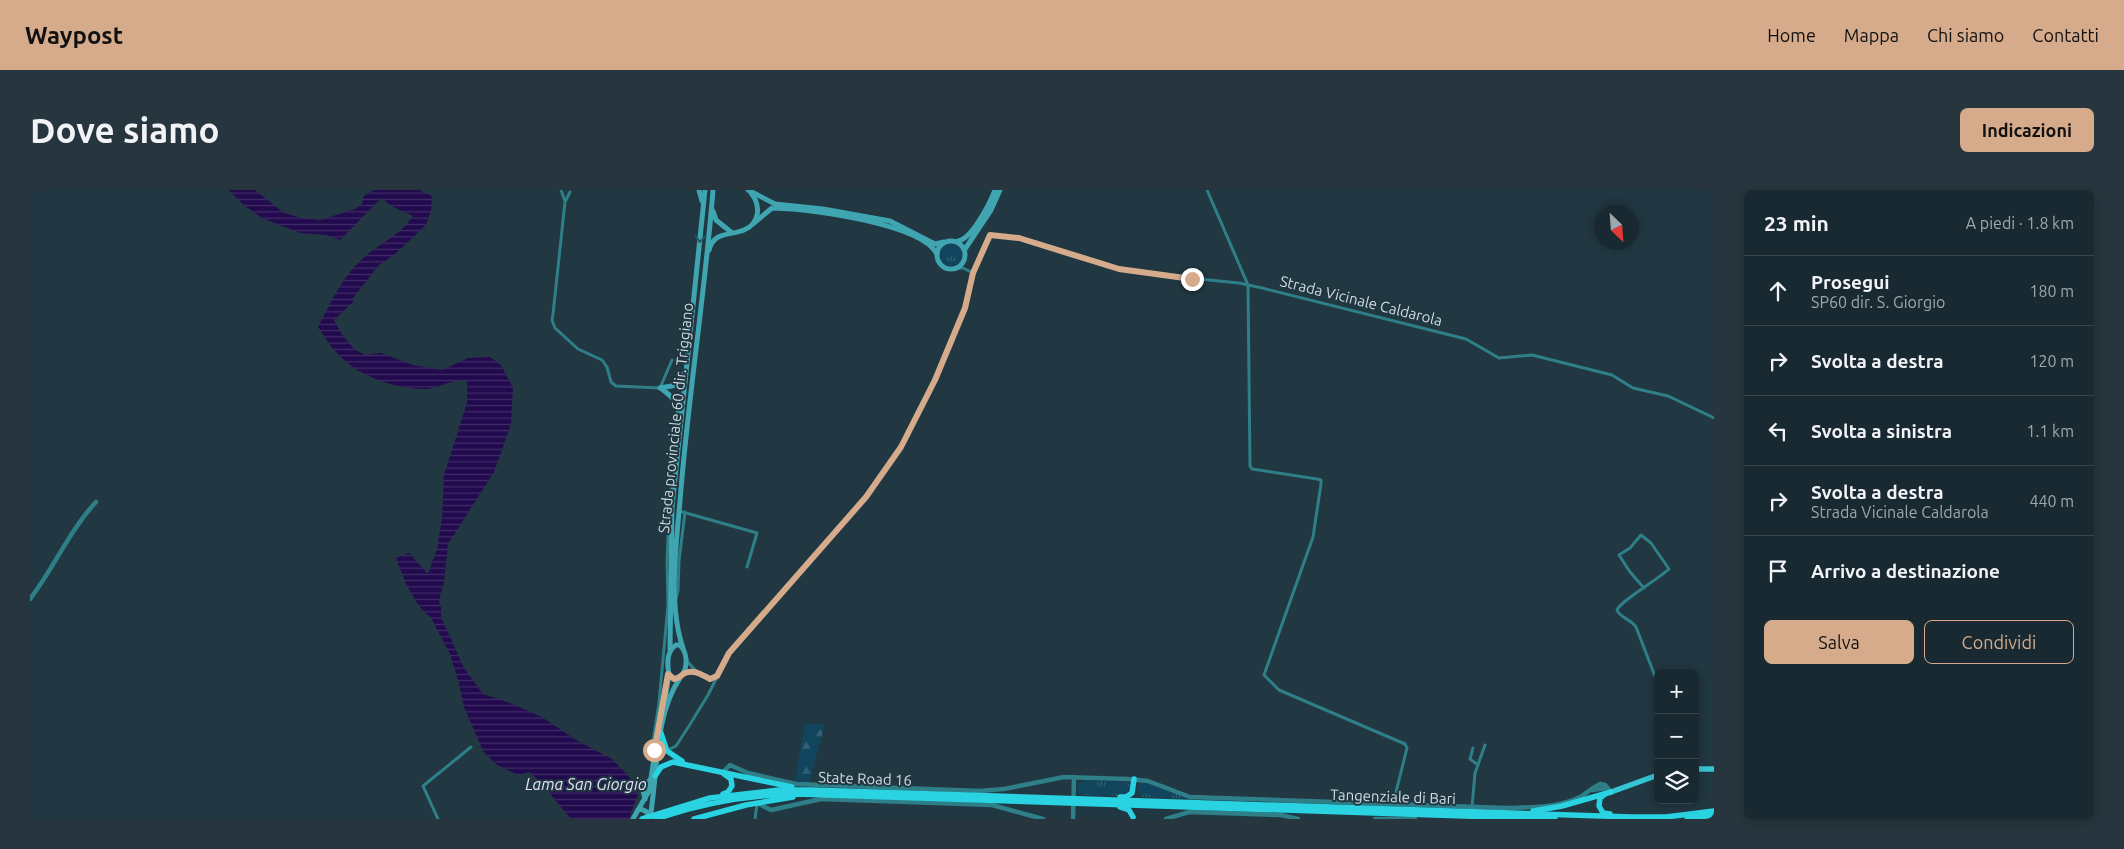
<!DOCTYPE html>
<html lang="it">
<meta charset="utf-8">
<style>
body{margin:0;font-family:Ubuntu,sans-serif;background:#26353e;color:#f1f3f6}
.controls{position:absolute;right:15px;bottom:15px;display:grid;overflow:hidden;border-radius:8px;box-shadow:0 2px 12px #0003}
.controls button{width:45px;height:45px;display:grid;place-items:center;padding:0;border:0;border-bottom:1px solid #37454d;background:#192932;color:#f1f3f6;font:25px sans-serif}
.compass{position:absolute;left:1564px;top:15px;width:45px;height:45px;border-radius:50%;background:#192932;box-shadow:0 2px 12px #0003;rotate:155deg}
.stop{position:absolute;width:15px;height:15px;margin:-11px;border:4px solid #d6ab8b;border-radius:50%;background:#fff}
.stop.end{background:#d6ab8b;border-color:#fff;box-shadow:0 1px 5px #0008}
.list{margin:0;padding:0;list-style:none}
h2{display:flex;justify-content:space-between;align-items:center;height:65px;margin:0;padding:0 20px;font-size:21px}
h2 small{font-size:16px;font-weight:400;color:#9fa6ac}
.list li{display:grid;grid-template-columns:32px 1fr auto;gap:15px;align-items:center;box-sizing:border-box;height:70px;padding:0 20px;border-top:1px solid #37454d}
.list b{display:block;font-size:19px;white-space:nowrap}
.list p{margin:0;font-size:16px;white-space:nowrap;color:#9fa6ac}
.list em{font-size:16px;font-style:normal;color:#9fa6ac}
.actions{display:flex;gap:10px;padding:15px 20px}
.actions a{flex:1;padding:11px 0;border:1px solid #d6ab8b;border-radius:8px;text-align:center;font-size:18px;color:#d6ab8b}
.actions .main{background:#d6ab8b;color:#111}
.icon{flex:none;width:28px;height:28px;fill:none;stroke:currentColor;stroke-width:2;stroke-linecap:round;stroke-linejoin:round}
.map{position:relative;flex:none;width:1684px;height:629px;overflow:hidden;border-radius:8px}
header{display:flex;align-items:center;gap:30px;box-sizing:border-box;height:70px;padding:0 25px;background:#d6ab8b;color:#111}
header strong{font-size:24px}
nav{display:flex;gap:28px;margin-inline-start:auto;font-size:18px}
.intro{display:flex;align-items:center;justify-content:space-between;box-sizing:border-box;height:120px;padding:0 30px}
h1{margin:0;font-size:35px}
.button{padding:12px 22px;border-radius:8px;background:#d6ab8b;color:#111;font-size:18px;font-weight:700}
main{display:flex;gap:30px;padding:0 30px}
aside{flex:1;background:#192932;border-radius:8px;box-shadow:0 2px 12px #0003}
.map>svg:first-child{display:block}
</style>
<header>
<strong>Waypost</strong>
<nav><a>Home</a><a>Mappa</a><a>Chi siamo</a><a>Contatti</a></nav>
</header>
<div class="intro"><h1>Dove siamo</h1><a class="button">Indicazioni</a></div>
<main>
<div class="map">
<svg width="1684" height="629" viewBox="0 0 1684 629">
<defs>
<pattern id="grass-tufts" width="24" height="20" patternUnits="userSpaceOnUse" patternTransform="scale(1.25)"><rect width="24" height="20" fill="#11455d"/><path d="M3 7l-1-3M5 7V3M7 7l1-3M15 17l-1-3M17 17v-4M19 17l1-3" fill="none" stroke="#335f74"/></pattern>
<pattern id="forest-firs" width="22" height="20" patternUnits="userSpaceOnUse" patternTransform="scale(1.25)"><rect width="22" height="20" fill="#11455d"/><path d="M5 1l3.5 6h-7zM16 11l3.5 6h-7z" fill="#335f74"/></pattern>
<pattern id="water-rules" width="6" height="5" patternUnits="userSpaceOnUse" patternTransform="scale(1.25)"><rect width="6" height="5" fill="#220a4e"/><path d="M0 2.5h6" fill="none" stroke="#412d67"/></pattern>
</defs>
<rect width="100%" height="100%" fill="#213742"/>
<g fill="url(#grass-tufts)">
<circle cx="921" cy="65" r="11"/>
<polygon points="1054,590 1096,592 1100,594 1101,601 1095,606 1047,605 1048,594"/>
<polygon points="1116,592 1154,607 1226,612 1113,607 1109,605 1107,600 1110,593"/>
</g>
<polygon fill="url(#forest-firs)" points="775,534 795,534 779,593 765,591"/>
<path fill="url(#water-rules)" d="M198,0H225L254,23L272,28L290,30L325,19L332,14L334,6L343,0H389L402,6L401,21L396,35L364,65L349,75L323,108V112L304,130L311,143L324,159L335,165L351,163L383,175L412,180L438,168L460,167L471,175L483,198L481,234L464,282L418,354L414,392L409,411L411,417V427L434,478L453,504L480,513L512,527L546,550L582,569L600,588L608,604L599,629H541L510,592L500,582L488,585L467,575L453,561L434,517L429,493L420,464L401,428L389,416L376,394L366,368L379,363L398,384L407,359L412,328L414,285L437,213V191C422,188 410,198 396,199C364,199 327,186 306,162C299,155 294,145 288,137C300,114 311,89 330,71C346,55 370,46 383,26L363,17L351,8L310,50L296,45L270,43L232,28L215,16Z"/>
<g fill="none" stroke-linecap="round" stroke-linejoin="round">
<g stroke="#2e7f87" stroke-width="3">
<polyline points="531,0 535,11"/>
<polyline points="1177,0 1218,95 1220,276 1222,279 1287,289 1291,290 1291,294 1283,347 1234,485 1249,500 1375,554 1377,558 1363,614"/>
<polyline points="540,2 535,12 523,124 522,130 525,138 548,159 572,170 577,177 581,192 586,196 630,198 642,170"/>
<polyline points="928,78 933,78 943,83"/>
<polyline points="649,321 727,343 717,377"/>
<path d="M1614,398L1600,382L1589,365L1600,358L1611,345L1621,353L1639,379C1630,388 1589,412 1587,420C1590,428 1601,429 1606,437L1628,494"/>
<polyline points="646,409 648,401 649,371 655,322"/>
<polyline points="657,471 666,481"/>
<polyline points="653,484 666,482 680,489 687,487"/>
<polyline points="1443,558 1440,569 1448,575"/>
<polyline points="638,560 646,556 659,536 678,505 699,463 836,307 871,257 905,190 935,118 943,83 960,45 989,48 1042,66 1109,83 1209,93 1232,98 1436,149 1469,168 1502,165 1582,185 1603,198 1638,206 1684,228"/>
<polyline points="624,561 623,551 629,513 638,415 637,372 640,302 643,294"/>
<polyline points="1442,617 1445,583 1455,555"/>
<polyline points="408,629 393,596 441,557"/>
<polyline points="725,629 727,614"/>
</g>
<g stroke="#2e7f87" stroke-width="4.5">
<path d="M0,409C24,378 39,341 66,312"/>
<path d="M693,582L700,575L718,583L766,594L950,601L974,599L1034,587L1097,589L1118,591L1160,607L1477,618C1501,617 1528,618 1550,607C1557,603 1563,597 1570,594L1575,595L1581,602"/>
<polyline points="1562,600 1577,598"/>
<polyline points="727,613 741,620 791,609 962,615 1013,629"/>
<polyline points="1043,629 1044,587"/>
<polyline points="1136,629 1159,622 1251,625 1268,629"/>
<polyline points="1345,629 1385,629"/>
</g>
<g stroke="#3fa5b0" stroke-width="5">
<polyline points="669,0 672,11"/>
<polyline points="718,0 745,14 793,19 860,31 905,54 914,52"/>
<polyline points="683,21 686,30 701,42"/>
<path d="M724,33L742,18C775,18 891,33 907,64"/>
<circle cx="921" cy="65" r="14"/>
<path d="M928,51C942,49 960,13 965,0"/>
<polyline points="935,59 961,20 970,0"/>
<path d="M679,60C684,41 700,46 714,40C730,34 731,15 721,3"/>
<polyline points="630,198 647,195 653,187 654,183"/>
<polyline points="631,198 645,210 650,227"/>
<path d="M646,455H650C659,464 659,487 644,489L639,484C637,474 637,461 646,455Z"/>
<path d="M653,458C638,414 646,357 650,311C658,207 675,104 683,0"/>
<polyline points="640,460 642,317 675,0"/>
<polyline points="634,516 639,484"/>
<polyline points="615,609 611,592 617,593 620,590"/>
<polyline points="608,620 619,601 626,556"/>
<path d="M620,628C628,584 624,526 650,488"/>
<polyline points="603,629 608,620 611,619 617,622 619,629"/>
</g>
<g stroke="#35c5d3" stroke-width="5.5">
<polyline points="1665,579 1684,579"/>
<polyline points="1581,602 1628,585"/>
</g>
<g stroke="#2ad3e2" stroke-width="5.5">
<polyline points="631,543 637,561 652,571"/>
<polyline points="625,586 631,577 643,572 762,597"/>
<polyline points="693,604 698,602 702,596 701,589 694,584"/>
<polyline points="1575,604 1570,608 1569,616 1573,623 1580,624"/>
<polyline points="1090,607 1096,607 1102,603 1104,589"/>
<polyline points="1090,617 1099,620 1103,627"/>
<polyline points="1503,621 1532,616 1581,602"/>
<polyline points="612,629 680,608 749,600 781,600 1602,627 1636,627 1684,621"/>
<path d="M626,629C672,613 718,605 767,604L1525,629"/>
<polyline points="664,629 716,615 763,607"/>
<polyline points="1657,629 1684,625"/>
</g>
</g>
<defs><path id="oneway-chevron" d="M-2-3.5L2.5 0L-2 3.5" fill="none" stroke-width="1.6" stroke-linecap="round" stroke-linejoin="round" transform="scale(1.25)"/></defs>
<use stroke="#2a5863" href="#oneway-chevron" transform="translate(670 49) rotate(95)"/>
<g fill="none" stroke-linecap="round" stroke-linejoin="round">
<path stroke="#d6ab8b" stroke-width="6" d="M624,560V563L638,484L644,489C650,488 650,486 655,483C664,479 672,485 680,489L687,486L699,463L836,307L871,257L905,190L935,118L943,83L960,45L989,48L1089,79L1162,89"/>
</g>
<g text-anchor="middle" stroke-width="4" stroke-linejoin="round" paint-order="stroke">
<g font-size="15" fill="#cfdce4" stroke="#213742">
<text transform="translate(1331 111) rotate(14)" y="5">Strada Vicinale Caldarola</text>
<text transform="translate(646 228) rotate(-84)" y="5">Strada provinciale 60 dir. Triggiano</text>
<text transform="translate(835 589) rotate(2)" y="5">State Road 16</text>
<text transform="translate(1363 607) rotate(2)" y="5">Tangenziale di Bari</text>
</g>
<g font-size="16" font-style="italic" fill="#e3e0f5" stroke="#213742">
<text x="556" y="600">Lama San Giorgio</text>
</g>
</g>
</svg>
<div class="controls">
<button>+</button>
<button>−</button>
<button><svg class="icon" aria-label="layers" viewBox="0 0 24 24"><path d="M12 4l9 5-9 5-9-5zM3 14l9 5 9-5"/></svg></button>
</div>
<svg class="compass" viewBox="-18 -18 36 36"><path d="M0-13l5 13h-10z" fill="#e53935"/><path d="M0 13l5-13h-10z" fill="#9fa6ac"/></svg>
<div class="stop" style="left:624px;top:560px"></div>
<div class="stop end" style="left:1162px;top:89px"></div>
</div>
<aside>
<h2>23 min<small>A piedi · 1.8 km</small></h2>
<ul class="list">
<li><svg class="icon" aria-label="ahead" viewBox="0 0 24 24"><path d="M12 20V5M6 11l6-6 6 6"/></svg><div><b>Prosegui</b><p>SP60 dir. S. Giorgio</p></div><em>180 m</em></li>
<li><svg class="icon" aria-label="right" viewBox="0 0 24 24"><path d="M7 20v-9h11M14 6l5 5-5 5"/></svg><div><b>Svolta a destra</b></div><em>120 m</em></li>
<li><svg class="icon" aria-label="left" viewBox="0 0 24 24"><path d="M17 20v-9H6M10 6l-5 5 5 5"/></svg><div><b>Svolta a sinistra</b></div><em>1.1 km</em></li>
<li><svg class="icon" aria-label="right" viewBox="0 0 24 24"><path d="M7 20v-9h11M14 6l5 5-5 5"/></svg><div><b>Svolta a destra</b><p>Strada Vicinale Caldarola</p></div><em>440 m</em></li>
<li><svg class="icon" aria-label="arrive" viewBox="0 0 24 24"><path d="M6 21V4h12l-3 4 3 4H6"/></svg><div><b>Arrivo a destinazione</b></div></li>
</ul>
<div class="actions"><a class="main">Salva</a><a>Condividi</a></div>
</aside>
</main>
